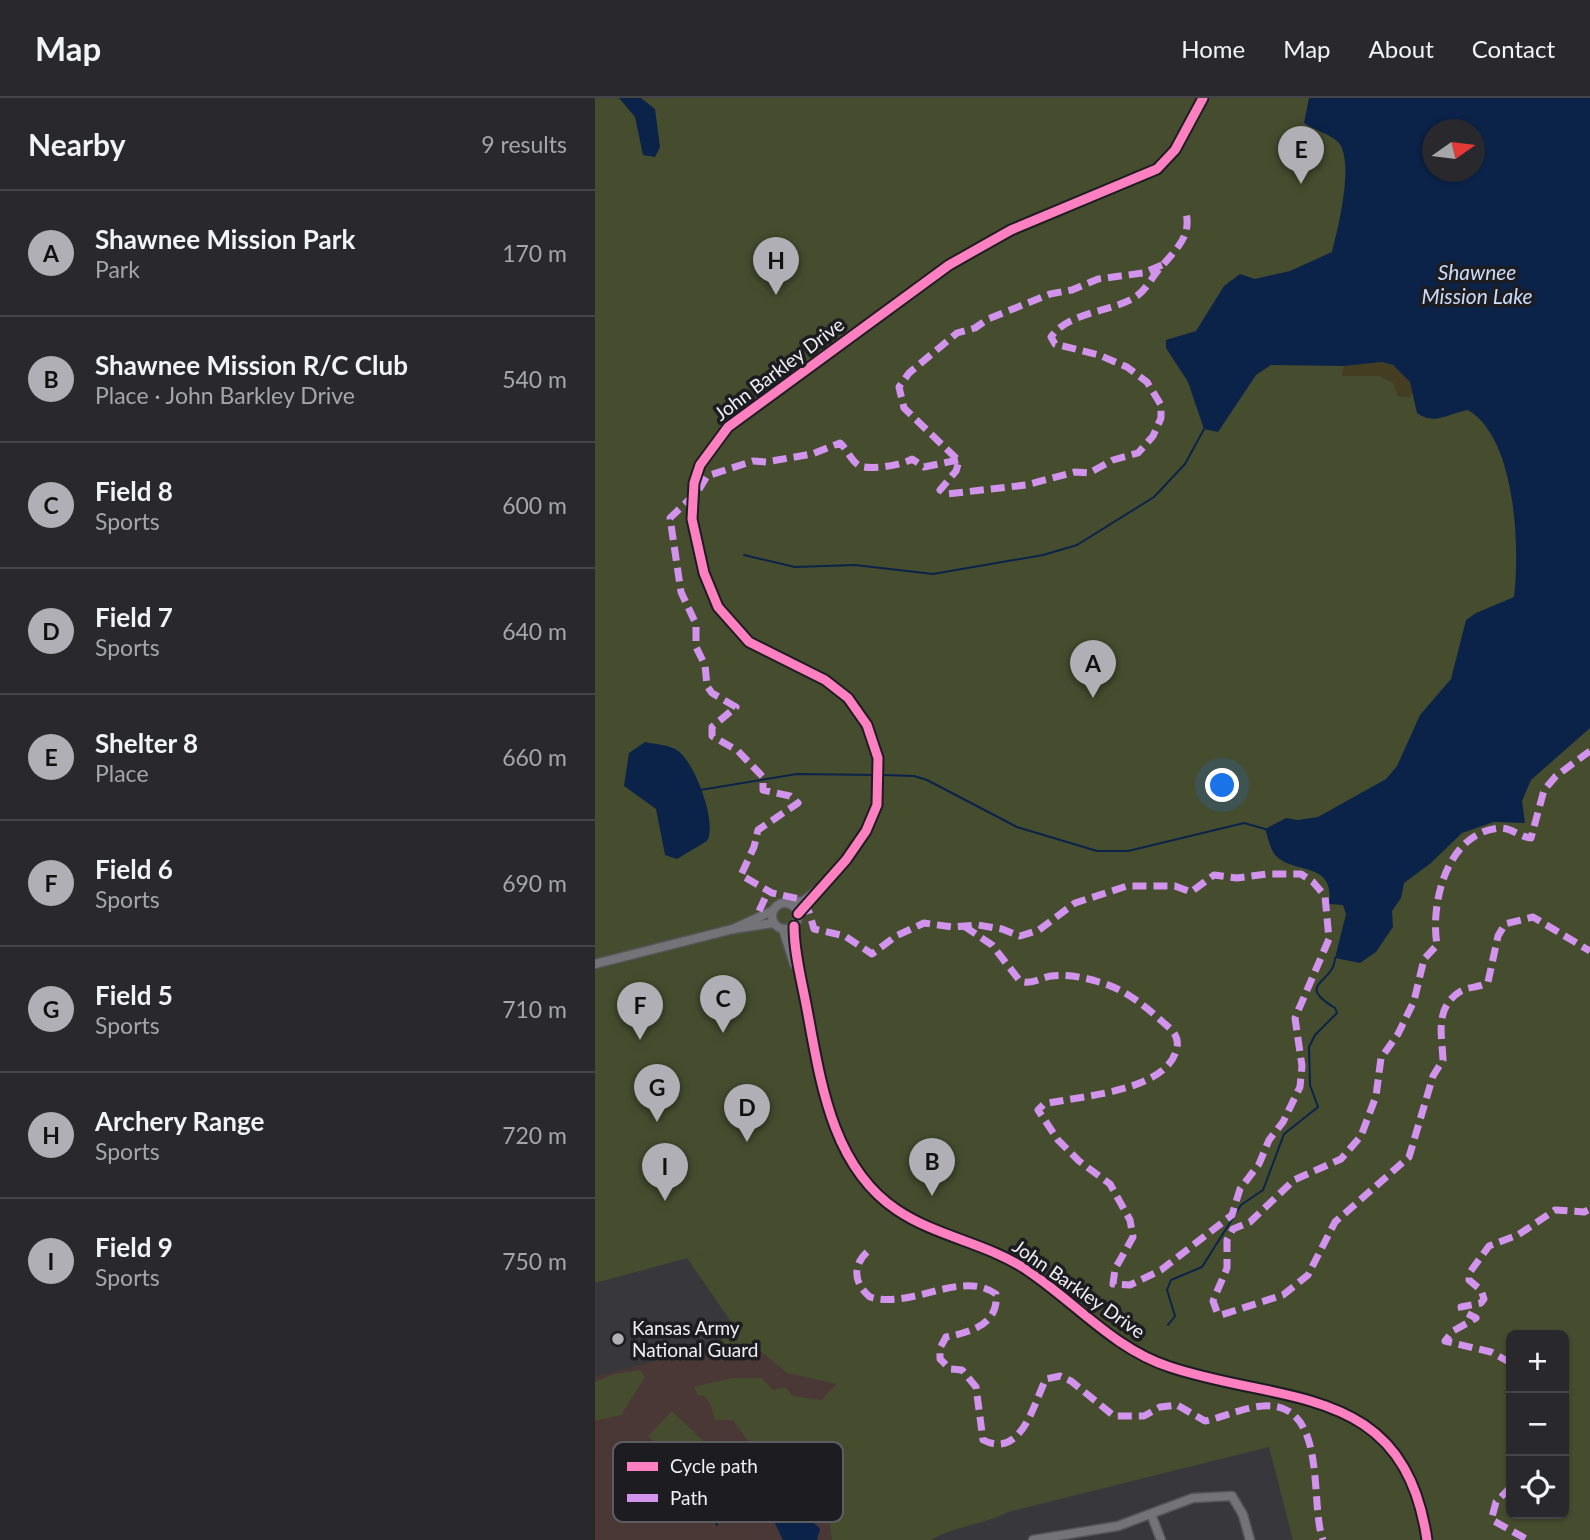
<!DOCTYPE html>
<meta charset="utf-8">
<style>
body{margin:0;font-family:Lato,sans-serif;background:#353539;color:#f1f3f6}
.controls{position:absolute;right:21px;bottom:21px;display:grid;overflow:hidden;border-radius:10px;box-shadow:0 2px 5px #0004}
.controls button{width:63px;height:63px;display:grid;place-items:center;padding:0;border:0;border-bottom:2px solid #454549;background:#29292d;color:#f1f3f6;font:35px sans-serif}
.compass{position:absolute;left:827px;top:21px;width:63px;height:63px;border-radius:50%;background:#29292d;box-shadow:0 2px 5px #0004;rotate:76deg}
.you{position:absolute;left:628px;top:688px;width:24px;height:24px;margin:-18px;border:5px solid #fff;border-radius:50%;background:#1a73e8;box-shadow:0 0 0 10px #1a73e833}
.badge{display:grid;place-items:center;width:46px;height:46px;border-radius:50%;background:#afafb5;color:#111;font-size:23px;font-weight:700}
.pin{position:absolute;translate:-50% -58px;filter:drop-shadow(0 2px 4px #0008)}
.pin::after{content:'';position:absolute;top:37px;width:24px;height:21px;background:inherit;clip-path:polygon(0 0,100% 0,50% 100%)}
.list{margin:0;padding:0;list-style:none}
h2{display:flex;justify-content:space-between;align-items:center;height:91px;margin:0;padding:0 28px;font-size:30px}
h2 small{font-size:23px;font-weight:400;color:#a5a6aa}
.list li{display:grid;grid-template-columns:46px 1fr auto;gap:21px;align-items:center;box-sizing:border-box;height:126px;padding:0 28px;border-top:2px solid #454549}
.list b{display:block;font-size:26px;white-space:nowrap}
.list p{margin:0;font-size:23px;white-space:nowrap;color:#a5a6aa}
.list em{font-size:23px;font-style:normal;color:#a5a6aa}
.icon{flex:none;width:38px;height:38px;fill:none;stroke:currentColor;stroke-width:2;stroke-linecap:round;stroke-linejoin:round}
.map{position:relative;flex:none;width:995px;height:1442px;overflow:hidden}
header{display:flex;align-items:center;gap:42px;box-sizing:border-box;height:98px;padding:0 35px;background:#29292d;border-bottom:2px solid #454549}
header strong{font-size:33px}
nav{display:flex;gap:38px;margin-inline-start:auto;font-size:24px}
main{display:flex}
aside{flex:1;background:#29292d}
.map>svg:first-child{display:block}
</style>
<header>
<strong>Map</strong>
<nav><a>Home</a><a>Map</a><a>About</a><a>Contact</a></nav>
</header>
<main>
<aside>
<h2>Nearby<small>9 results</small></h2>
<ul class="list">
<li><span class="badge">A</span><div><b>Shawnee Mission Park</b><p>Park</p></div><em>170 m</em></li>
<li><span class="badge">B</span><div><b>Shawnee Mission R/C Club</b><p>Place · John Barkley Drive</p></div><em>540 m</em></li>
<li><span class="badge">C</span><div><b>Field 8</b><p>Sports</p></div><em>600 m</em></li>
<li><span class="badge">D</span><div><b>Field 7</b><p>Sports</p></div><em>640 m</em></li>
<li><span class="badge">E</span><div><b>Shelter 8</b><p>Place</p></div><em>660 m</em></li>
<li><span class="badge">F</span><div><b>Field 6</b><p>Sports</p></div><em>690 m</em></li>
<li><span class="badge">G</span><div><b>Field 5</b><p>Sports</p></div><em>710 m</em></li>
<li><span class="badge">H</span><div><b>Archery Range</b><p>Sports</p></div><em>720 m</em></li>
<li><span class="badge">I</span><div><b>Field 9</b><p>Sports</p></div><em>750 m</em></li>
</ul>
</aside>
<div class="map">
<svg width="995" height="1442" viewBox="0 0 995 1442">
<rect width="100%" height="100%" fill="#37373c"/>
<polygon fill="#493835" points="258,1209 318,1442 0,1442 0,1279"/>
<g fill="#464d2f" fill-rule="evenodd">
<path d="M0,0H995V1442H698L674,1349L413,1414C388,1427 359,1428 336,1442H237L234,1422L221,1400L169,1395L164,1384L165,1359L138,1322H120L115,1305L109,1298L103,1297L99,1289L137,1280H167L178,1292L190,1289L198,1298L226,1302L242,1286L192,1275L163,1251L132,1253L126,1240L139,1228L92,1160L115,1154L0,1185ZM838,32H880V74H838ZM916,1237H969V1416H916Z"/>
<polygon points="45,1272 50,1279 26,1317 0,1323 0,1284 20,1276"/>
<polygon points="77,1313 120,1354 96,1380 53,1338"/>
</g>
<path fill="#443d21" d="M787,264C804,269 813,276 818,294L814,300L803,298L798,285L784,278H747L749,268Z"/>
<g fill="#0b2349" fill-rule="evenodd">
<polygon points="24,0 46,0 60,11 65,49 60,59 48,57 40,19"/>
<path d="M714,0H995V630L936,682L927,703L930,725L899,724L867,735L836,765L809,785L806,800L797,813L798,829L781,854L765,865L740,860L751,816L748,807L734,806C740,763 701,777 681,758C675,752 673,739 670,731L691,720L703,722L723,719L791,681L802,668L825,617L856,581L871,522L881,515L919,499C925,449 921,340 873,312C854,315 840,328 822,315L815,284L798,267L787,264L749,268L676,267L661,277L623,334L609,331L593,284L571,250V242L601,233L629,188L645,176L660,181L695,173L737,154C743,131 760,62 743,44C735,36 719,32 709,25ZM838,32H880V74H838Z"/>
<path d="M50,644C60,646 74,647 82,652C100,664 123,726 112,743L82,761L70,757L61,711L29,688L34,655Z"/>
<path d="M181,1415C199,1415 212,1416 225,1431L222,1442H188L177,1419Z"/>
</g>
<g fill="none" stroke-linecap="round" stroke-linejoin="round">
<g stroke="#0b2349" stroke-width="2">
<polyline points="149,457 200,469 260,467 338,476 448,457 482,447 559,399 590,366 609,331"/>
<polyline points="288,677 319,678 332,682 422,729 502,753 533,753 649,725 670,731"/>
<polyline points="105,692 202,676 281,677"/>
<path d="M573,1227L580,1218L572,1192L576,1182L607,1169L646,1107L668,1092L689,1036L723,1009L715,987L714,949L720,937L742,915L740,910C699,885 739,886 740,860"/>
<polyline points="120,1423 122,1427"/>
</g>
<g stroke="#56555a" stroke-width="11">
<g id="minor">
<circle cx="190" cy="818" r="13"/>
<polyline points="192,805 208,803 221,793"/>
<polyline points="203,816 251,762 271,733 282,707 283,660 272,627 253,600 230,582 154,544 123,509 109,475 97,421 99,385 105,367 133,329 354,167 416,132 562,71 580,52 608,0"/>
<path d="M199,828C199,854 206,880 211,906C225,979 235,1067 302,1112C342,1139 392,1145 432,1172C480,1204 519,1251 575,1269C689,1307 809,1284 832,1442"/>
<polyline points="138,831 177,813"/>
<polyline points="188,831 199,866"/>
<polyline points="0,866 138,831 178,825"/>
<polyline points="556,1416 566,1442"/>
<polyline points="438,1442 523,1428 598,1400 637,1398 648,1417 655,1442"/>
</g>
</g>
<use href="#minor" stroke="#737378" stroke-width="8"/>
<g stroke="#d193ec" stroke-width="7" stroke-dasharray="14 7" stroke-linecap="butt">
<path d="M567,167L548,175L503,181L477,192L455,196L393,221L380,230L362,235L314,275L304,289L309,310L364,363L361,373L345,392L352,396L431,387L480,374L494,375L518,362L543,355L558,338L566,320V307L552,284L532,269L504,257L460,246L456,239C473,214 515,214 539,200C552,192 557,178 567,168C582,150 598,137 590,111"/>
<path d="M363,362L329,369L317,361C308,367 272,373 263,367C255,361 252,351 245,345L217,356L171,364L158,363L112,378L103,393L75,420L86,494L101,526V549L110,567L112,588L117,595L141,609L117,629V638L143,653L168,679V692L195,698L203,705L163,732L159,749L146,777L177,795L205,801L214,814L219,831L250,838L277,856L301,838L329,825L357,829L383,827L407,831L425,838L444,832L480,805L532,788H580L596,794L619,777L642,780L672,776H706L718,784L730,798L734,841L700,920L707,968L705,989L688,1024L674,1042L664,1066L645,1091L637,1117L566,1172L535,1187L518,1186L520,1171L538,1139L535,1122L515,1086L484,1063L463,1042L443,1012L449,1006C484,998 569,994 581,953C585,941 580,934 570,926C550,908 530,891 504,884C488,879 472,876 456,878C444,880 438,887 425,883L397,847L369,828"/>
<path d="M995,653L961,678L949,692L936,740C925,739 917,730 905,730C852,734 835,805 842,847L829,861L819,903L803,936L786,960L781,998L766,1038L746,1061L699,1082L655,1124L638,1131L632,1142V1170L618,1203L622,1214L626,1217L688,1197L713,1177L740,1124L814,1059L838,978L848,962C847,937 839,909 866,893C875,888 885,890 893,884L903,838L910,826L938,819L995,853"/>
<polyline points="164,813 173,794"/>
<path d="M272,1154C257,1168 259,1186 275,1199C316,1212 366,1171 401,1196C404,1226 376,1234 351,1239L345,1250V1261L355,1271L367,1272L381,1289L388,1342C427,1362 439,1304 451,1281L465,1278L476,1283L519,1318H549L565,1309L582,1307L610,1323C629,1319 649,1309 668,1308C734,1303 714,1405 728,1442"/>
<polyline points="916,1265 896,1254 850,1243 858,1233 881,1220 867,1213 866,1209 886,1205 889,1201 886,1192 874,1182 875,1174 894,1148 923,1137 960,1112 989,1114 995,1111"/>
<polyline points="916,1389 901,1404 897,1419 899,1423 933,1442"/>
</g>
<g stroke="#1d1d21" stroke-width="13">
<g id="cycleway">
<polyline points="203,816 251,762 271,733 282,707 283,660 272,627 253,600 230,582 154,544 123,509 109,475 97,421 99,385 105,367 133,329 354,167 416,132 562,71 580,52 608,0"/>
<path d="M199,828C199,854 206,880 211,906C225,979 235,1067 302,1112C342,1139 392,1145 432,1172C480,1204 519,1251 575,1269C689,1307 809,1284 832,1442"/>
</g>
</g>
<use href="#cycleway" stroke="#ff80c0" stroke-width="9"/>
</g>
<circle fill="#afafb5" stroke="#1d1d21" stroke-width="2.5" cx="23" cy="1241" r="7"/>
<g text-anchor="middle" stroke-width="7" stroke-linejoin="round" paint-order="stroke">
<g font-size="19" fill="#f0eff6" stroke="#1d1d21">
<text transform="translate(184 271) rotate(-37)" y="7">John Barkley Drive</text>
<text transform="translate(484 1191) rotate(35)" y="7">John Barkley Drive</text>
</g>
<g font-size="19" fill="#f0eff6" stroke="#1d1d21" text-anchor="start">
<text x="37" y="1237">Kansas Army<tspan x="37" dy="22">National Guard</tspan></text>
</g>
<g font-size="21" font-style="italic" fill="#c8dbf8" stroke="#1d1d21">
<text x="882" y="182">Shawnee<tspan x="882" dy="24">Mission Lake</tspan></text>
</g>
</g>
<rect x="18" y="1344" width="230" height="80" rx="10" fill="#1d1d21" stroke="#5c5c61" stroke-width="2"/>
<rect x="32" y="1364" width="31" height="9" fill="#ff80c0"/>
<rect x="32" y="1396" width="31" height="8" fill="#d193ec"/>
<g font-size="19" fill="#f0eff6">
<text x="75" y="1375">Cycle path</text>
<text x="75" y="1407">Path</text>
</g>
</svg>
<div class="controls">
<button>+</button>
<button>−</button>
<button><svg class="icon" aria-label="locate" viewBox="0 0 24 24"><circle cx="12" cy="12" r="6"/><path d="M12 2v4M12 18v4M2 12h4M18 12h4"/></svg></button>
</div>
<svg class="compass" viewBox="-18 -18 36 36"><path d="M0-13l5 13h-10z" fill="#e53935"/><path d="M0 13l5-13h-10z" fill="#a5a6aa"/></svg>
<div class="you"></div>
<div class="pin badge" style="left:498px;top:600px">A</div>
<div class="pin badge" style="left:337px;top:1098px">B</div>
<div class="pin badge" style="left:128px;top:935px">C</div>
<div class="pin badge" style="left:152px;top:1044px">D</div>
<div class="pin badge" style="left:706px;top:86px">E</div>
<div class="pin badge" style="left:45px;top:942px">F</div>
<div class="pin badge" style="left:62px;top:1024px">G</div>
<div class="pin badge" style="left:181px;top:197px">H</div>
<div class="pin badge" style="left:70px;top:1103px">I</div>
</div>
</main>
